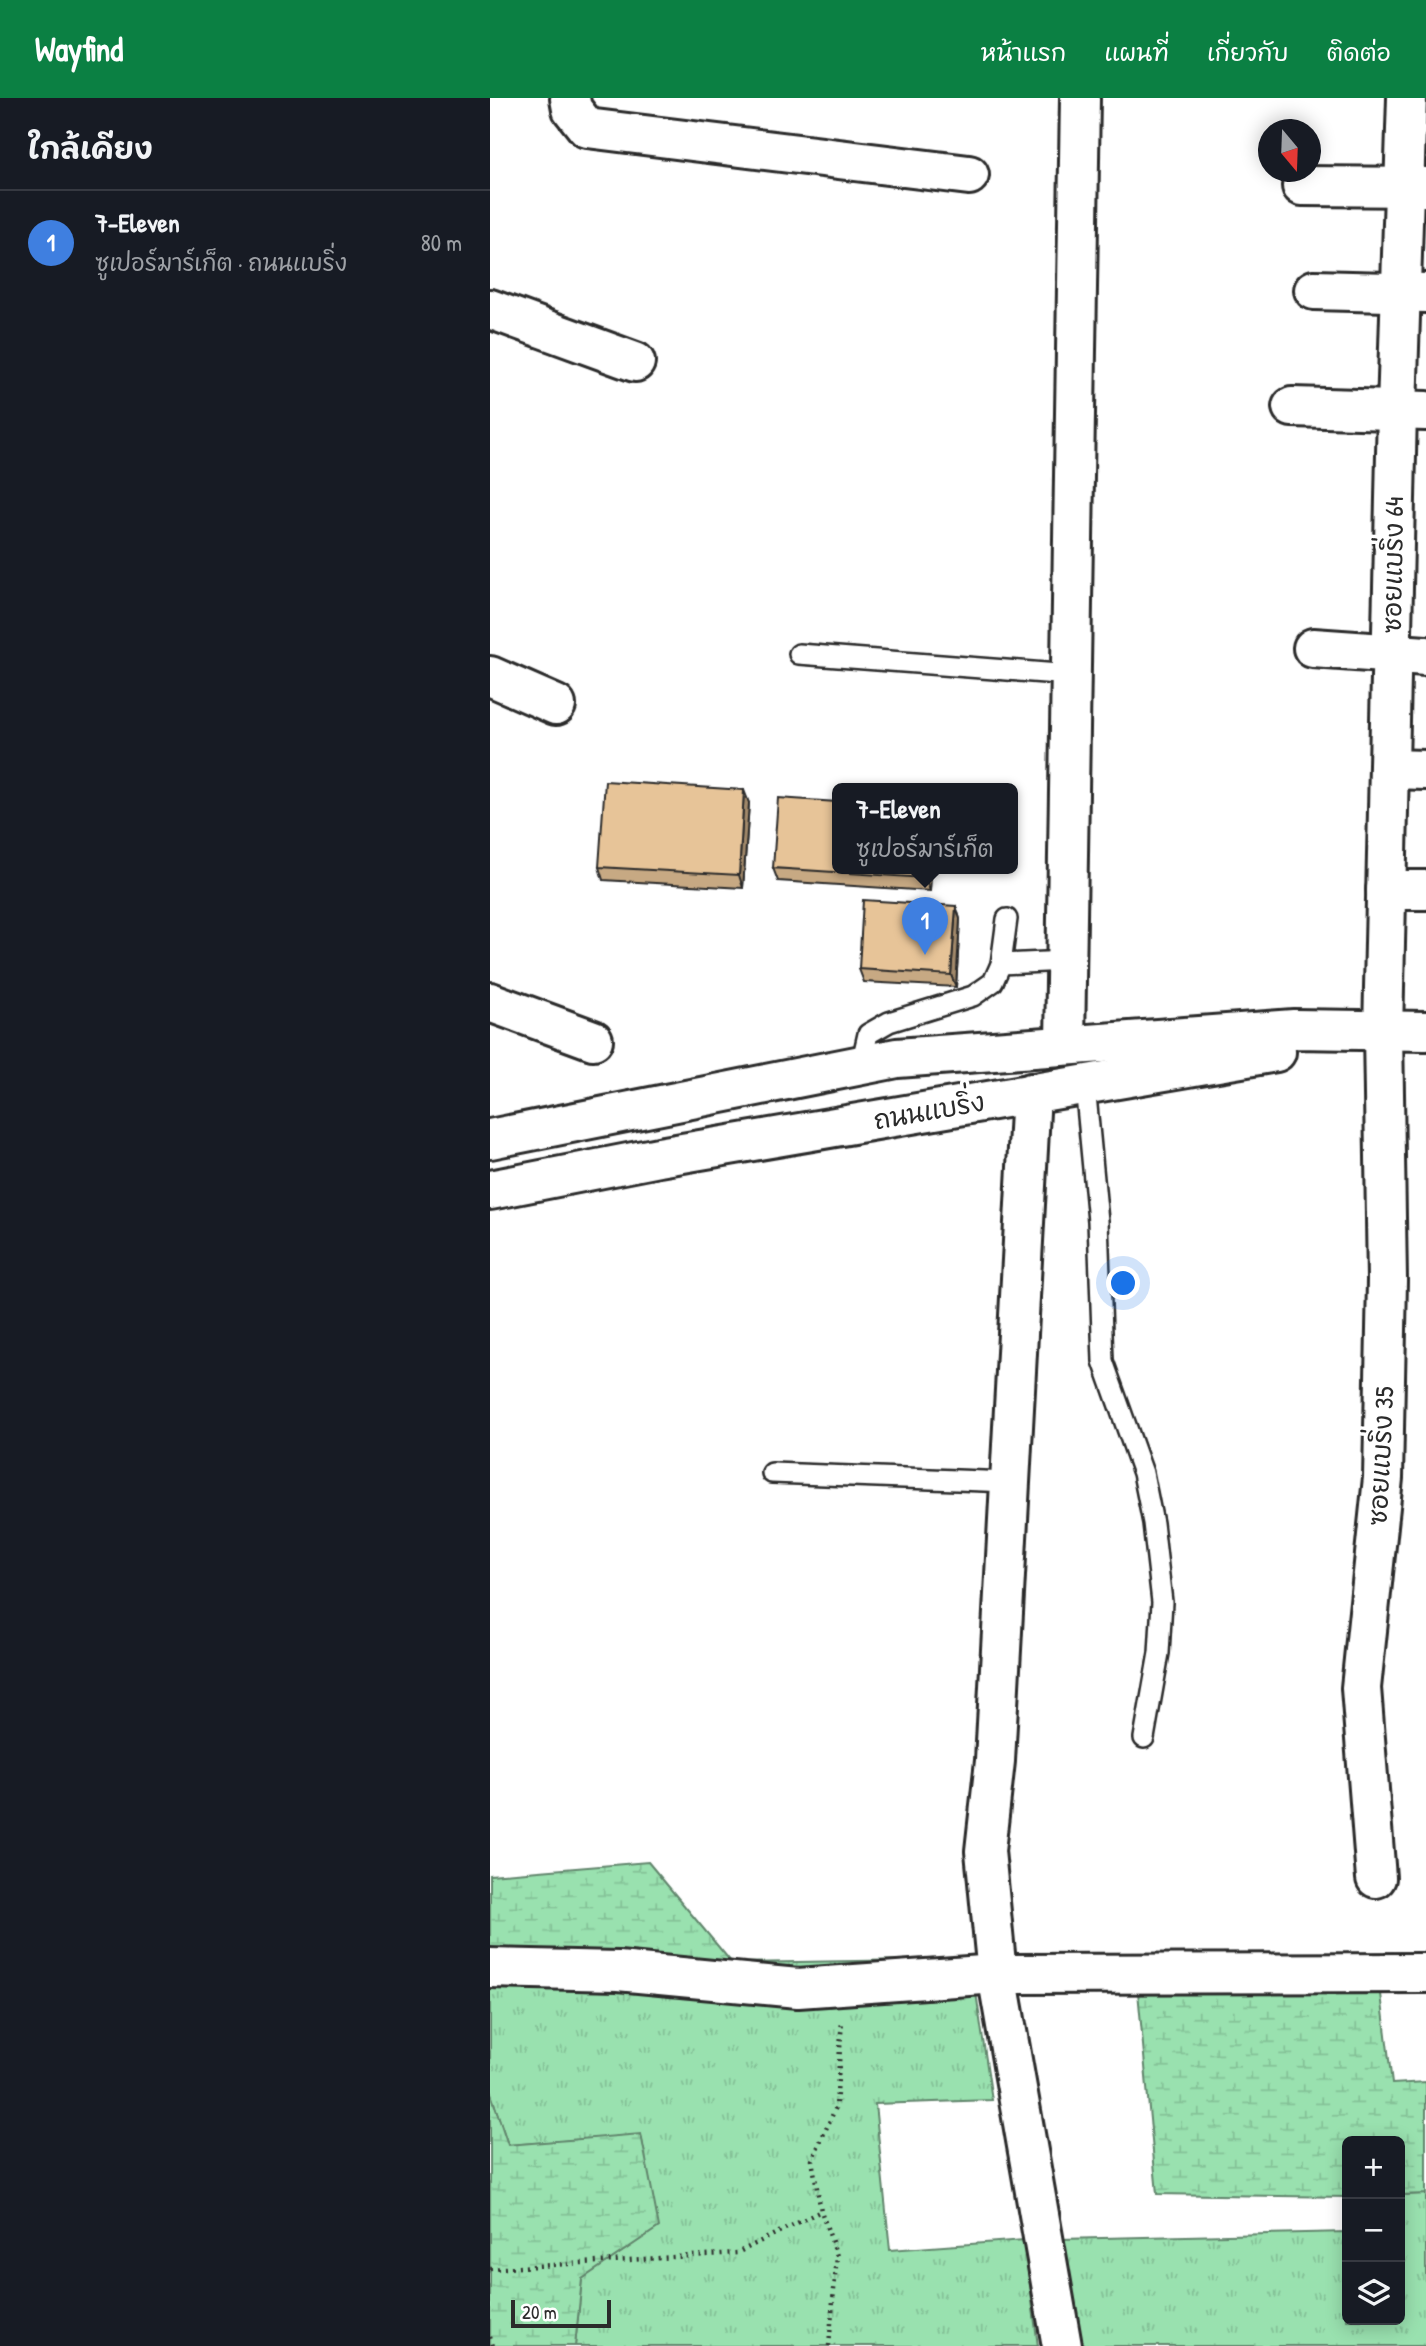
<!DOCTYPE html>
<html lang="th">
<meta charset="utf-8">
<style>
body{margin:0;font-family:"Patrick Hand","Playpen Sans Thai",sans-serif;background:#242831;color:#f1f3f6}
.controls{position:absolute;right:21px;bottom:21px;display:grid;overflow:hidden;border-radius:10px;box-shadow:0 4px 18px #0003}
.controls button{width:63px;height:63px;display:grid;place-items:center;padding:0;border:0;border-bottom:2px solid #363941;background:#171b24;color:#f1f3f6;font:35px sans-serif}
.compass{position:absolute;left:768px;top:21px;width:63px;height:63px;border-radius:50%;background:#171b24;box-shadow:0 4px 18px #0003;rotate:161deg}
.scale{position:absolute;left:21px;bottom:18px;width:100px;box-sizing:border-box;padding-left:7px;border:4px solid #2b2b2b;border-top:0;font-size:19px;line-height:24px;white-space:nowrap;color:#2b2b2b;-webkit-text-stroke:5px #fff;paint-order:stroke}
.you{position:absolute;left:634px;top:1186px;width:24px;height:24px;margin:-18px;border:5px solid #fff;border-radius:50%;background:#1a73e8;box-shadow:0 0 0 10px #1a73e833}
.badge{display:grid;place-items:center;width:46px;height:46px;border-radius:50%;background:#0b8043;color:#fff;font-size:23px;font-weight:700}
.pin{position:absolute;translate:-50% -58px;filter:drop-shadow(0 2px 4px #0008)}
.pin::after{content:'';position:absolute;top:37px;width:24px;height:21px;background:inherit;clip-path:polygon(0 0,100% 0,50% 100%)}
.popup{position:absolute;left:342px;top:685px;width:186px;height:91px;box-sizing:border-box;display:grid;place-content:center;border-radius:10px;background:#171b24;filter:drop-shadow(0 2px 5px #0005);font-size:23px;white-space:nowrap;color:#9ea1a6}
.popup b{font-size:26px;color:#f1f3f6}
.popup::after{content:'';position:absolute;left:50%;top:100%;margin-left:-14px;border:14px solid transparent;border-top-color:#171b24}
.list{margin:0;padding:0;list-style:none}
h2{display:flex;justify-content:space-between;align-items:center;height:91px;margin:0;padding:0 28px;font-size:30px}
h2 small{font-size:23px;font-weight:400;color:#9ea1a6}
.list li{display:grid;grid-template-columns:46px 1fr auto;gap:21px;align-items:center;box-sizing:border-box;height:105px;padding:0 28px;border-top:2px solid #363941}
.list b{display:block;font-size:26px;white-space:nowrap}
.list p{margin:0;font-size:23px;white-space:nowrap;color:#9ea1a6}
.list em{font-size:23px;font-style:normal;color:#9ea1a6}
.icon{flex:none;width:38px;height:38px;fill:none;stroke:currentColor;stroke-width:2;stroke-linecap:round;stroke-linejoin:round}
.map{position:relative;flex:none;width:936px;height:2248px;overflow:hidden}
header{display:flex;align-items:center;gap:42px;box-sizing:border-box;height:98px;padding:0 35px;background:#0b8043;color:#fff}
header strong{font-size:33px}
nav{display:flex;gap:38px;margin-inline-start:auto;font-size:24px}
main{display:flex}
aside{flex:1;background:#171b24}
.map>svg:first-child{display:block}
</style>
<header>
<strong>Wayfind</strong>
<nav><a>หน้าแรก</a><a>แผนที่</a><a>เกี่ยวกับ</a><a>ติดต่อ</a></nav>
</header>
<main>
<aside>
<h2>ใกล้เคียง<small></small></h2>
<ul class="list">
<li><span class="badge" style="background:#3f7fe0">1</span><div><b>7-Eleven</b><p>ซูเปอร์มาร์เก็ต · ถนนแบริ่ง</p></div><em>80 m</em></li>
</ul>
</aside>
<div class="map">
<svg width="936" height="2248" viewBox="0 0 936 2248">
<defs>
<pattern id="grass-tufts" width="24" height="20" patternUnits="userSpaceOnUse" patternTransform="scale(1.75)"><rect width="24" height="20" fill="#99e1af"/><path d="M3 7l-1-3M5 7V3M7 7l1-3M15 17l-1-3M17 17v-4M19 17l1-3" fill="none" stroke="#84c197"/></pattern>
<pattern id="wetland-marsh" width="20" height="14" patternUnits="userSpaceOnUse" patternTransform="scale(1.75)"><rect width="20" height="14" fill="#99e1af"/><path d="M1 5h8M5 5V1M11 12h8M15 12V8" fill="none" stroke="#84c197"/></pattern>
</defs>
<rect width="100%" height="100%" fill="#fff"/>
<filter id="ink" filterUnits="userSpaceOnUse"><feTurbulence type="fractalNoise" baseFrequency=".0143" numOctaves="2"/><feDisplacementMap in="SourceGraphic" scale="14" xChannelSelector="R" yChannelSelector="G"/><feConvolveMatrix kernelMatrix="1 2 1 2 8 2 1 2 1" color-interpolation-filters="sRGB"/></filter>
<g filter="url(#ink)">
<g fill="url(#grass-tufts)" stroke="#62866d" stroke-width="2">
<polygon points="0,1858 242,1865 481,1861 502,2002 385,2006 400,2152 534,2142 548,2248 85,2248 92,2181 168,2129 151,2037 18,2047 0,1993"/>
<polygon points="936,2096 936,2248 586,2248 571,2141 857,2134 857,2222 910,2222 910,2097"/>
</g>
<g fill="url(#wetland-marsh)" stroke="#62866d" stroke-width="2">
<polygon points="158,1764 242,1865 0,1858 0,1777"/>
<polygon points="647,1883 891,1896 902,1986 936,1984 936,2096 910,2097 910,2043 857,2043 857,2099 667,2096"/>
<polygon points="0,1993 18,2047 151,2036 169,2129 92,2181 85,2248 0,2248"/>
</g>
<g fill="none" stroke-linecap="round" stroke-linejoin="round">
<g stroke="#2b2b2b" stroke-width="24">
<g id="lane">
<polyline points="309,556 581,577"/>
<polyline points="511,866 576,863"/>
<polyline points="371,967 378,936 399,924 483,898 503,884 511,866 517,821"/>
<polyline points="595,987 608,1123 613,1263 653,1375 663,1425 672,1504 669,1555 654,1640"/>
<polyline points="282,1375 520,1384"/>
</g>
</g>
<g stroke="#2b2b2b" stroke-width="44">
<g id="street">
<polyline points="80,0 82,11 97,30 479,77"/>
<polyline points="812,88 936,89"/>
<polyline points="824,192 936,195"/>
<polyline points="0,211 145,264"/>
<polyline points="802,309 936,313"/>
<polyline points="823,550 936,558"/>
<polyline points="0,578 66,607"/>
<polyline points="899,671 936,672"/>
<polyline points="896,792 936,792"/>
<polyline points="0,904 103,942"/>
<polyline points="575,946 590,0"/>
<polyline points="541,995 505,1663 495,1753 507,1876 572,2248"/>
<polyline points="886,1780 871,1590 893,1380 897,1182 893,934 907,312 917,0"/>
<polyline points="0,1870 128,1873 308,1890 507,1876 936,1875"/>
</g>
</g>
<g stroke="#2b2b2b" stroke-width="44">
<g id="secondary">
<polyline points="0,1041 407,960 804,931 936,933"/>
<polyline points="0,1092 169,1059 786,954"/>
</g>
</g>
<g stroke="#2b2b2b" stroke-width="4.5" stroke-dasharray="2 5" stroke-linecap="butt">
<polyline points="0,2171 247,2155 331,2113"/>
<polyline points="0,2239 3,2248"/>
<polyline points="339,2248 347,2158 331,2113 322,2062 346,2009 352,1922"/>
</g>
<use href="#lane" stroke="#fff" stroke-width="19"/>
<use href="#street" stroke="#fff" stroke-width="38"/>
<use href="#secondary" stroke="#fff" stroke-width="38"/>
</g>
<g fill="#c7a983" stroke="#2b2b2b" stroke-width="2">
<polygon points="259,705 253,790 113,782 109,769"/>
<polygon points="283,770 347,771 447,771 446,774 441,774 440,793 288,783"/>
<polygon points="466,808 470,821 466,889 374,884 369,871"/>
</g>
<g fill="#a2896a" stroke="#2b2b2b" stroke-width="2">
<polygon points="254,692 259,705 253,790 249,777"/>
<polygon points="436,771 440,771 441,774 440,793 435,780"/>
<polygon points="466,808 470,821 466,889 461,877"/>
</g>
<g fill="#e7c498" stroke="#2b2b2b" stroke-width="2">
<polygon points="115,683 254,692 249,777 109,769"/>
<polygon points="288,700 347,704 347,771 436,771 435,780 283,770"/>
<polygon points="373,802 466,808 461,877 369,871"/>
</g>
</g>
<g text-anchor="middle" stroke-width="7" stroke-linejoin="round" paint-order="stroke">
<g font-size="26" fill="#2b2b2b" stroke="#fff">
<text transform="translate(903 467) rotate(-89)" y="9">ซอยแบริ่ง 64</text>
<text transform="translate(439 1013) rotate(-10)" y="9">ถนนแบริ่ง</text>
<text transform="translate(891 1358) rotate(-87)" y="9">ซอยแบริ่ง 35</text>
</g>
</g>
</svg>
<div class="controls">
<button>+</button>
<button>−</button>
<button><svg class="icon" aria-label="layers" viewBox="0 0 24 24"><path d="M12 4l9 5-9 5-9-5zM3 14l9 5 9-5"/></svg></button>
</div>
<svg class="compass" viewBox="-18 -18 36 36"><path d="M0-13l5 13h-10z" fill="#e53935"/><path d="M0 13l5-13h-10z" fill="#9ea1a6"/></svg>
<div class="scale">20 m</div>
<div class="you"></div>
<div class="pin badge" style="left:435px;top:857px;background:#3f7fe0">1</div>
<div class="popup"><b>7-Eleven</b>ซูเปอร์มาร์เก็ต</div>
</div>
</main>
